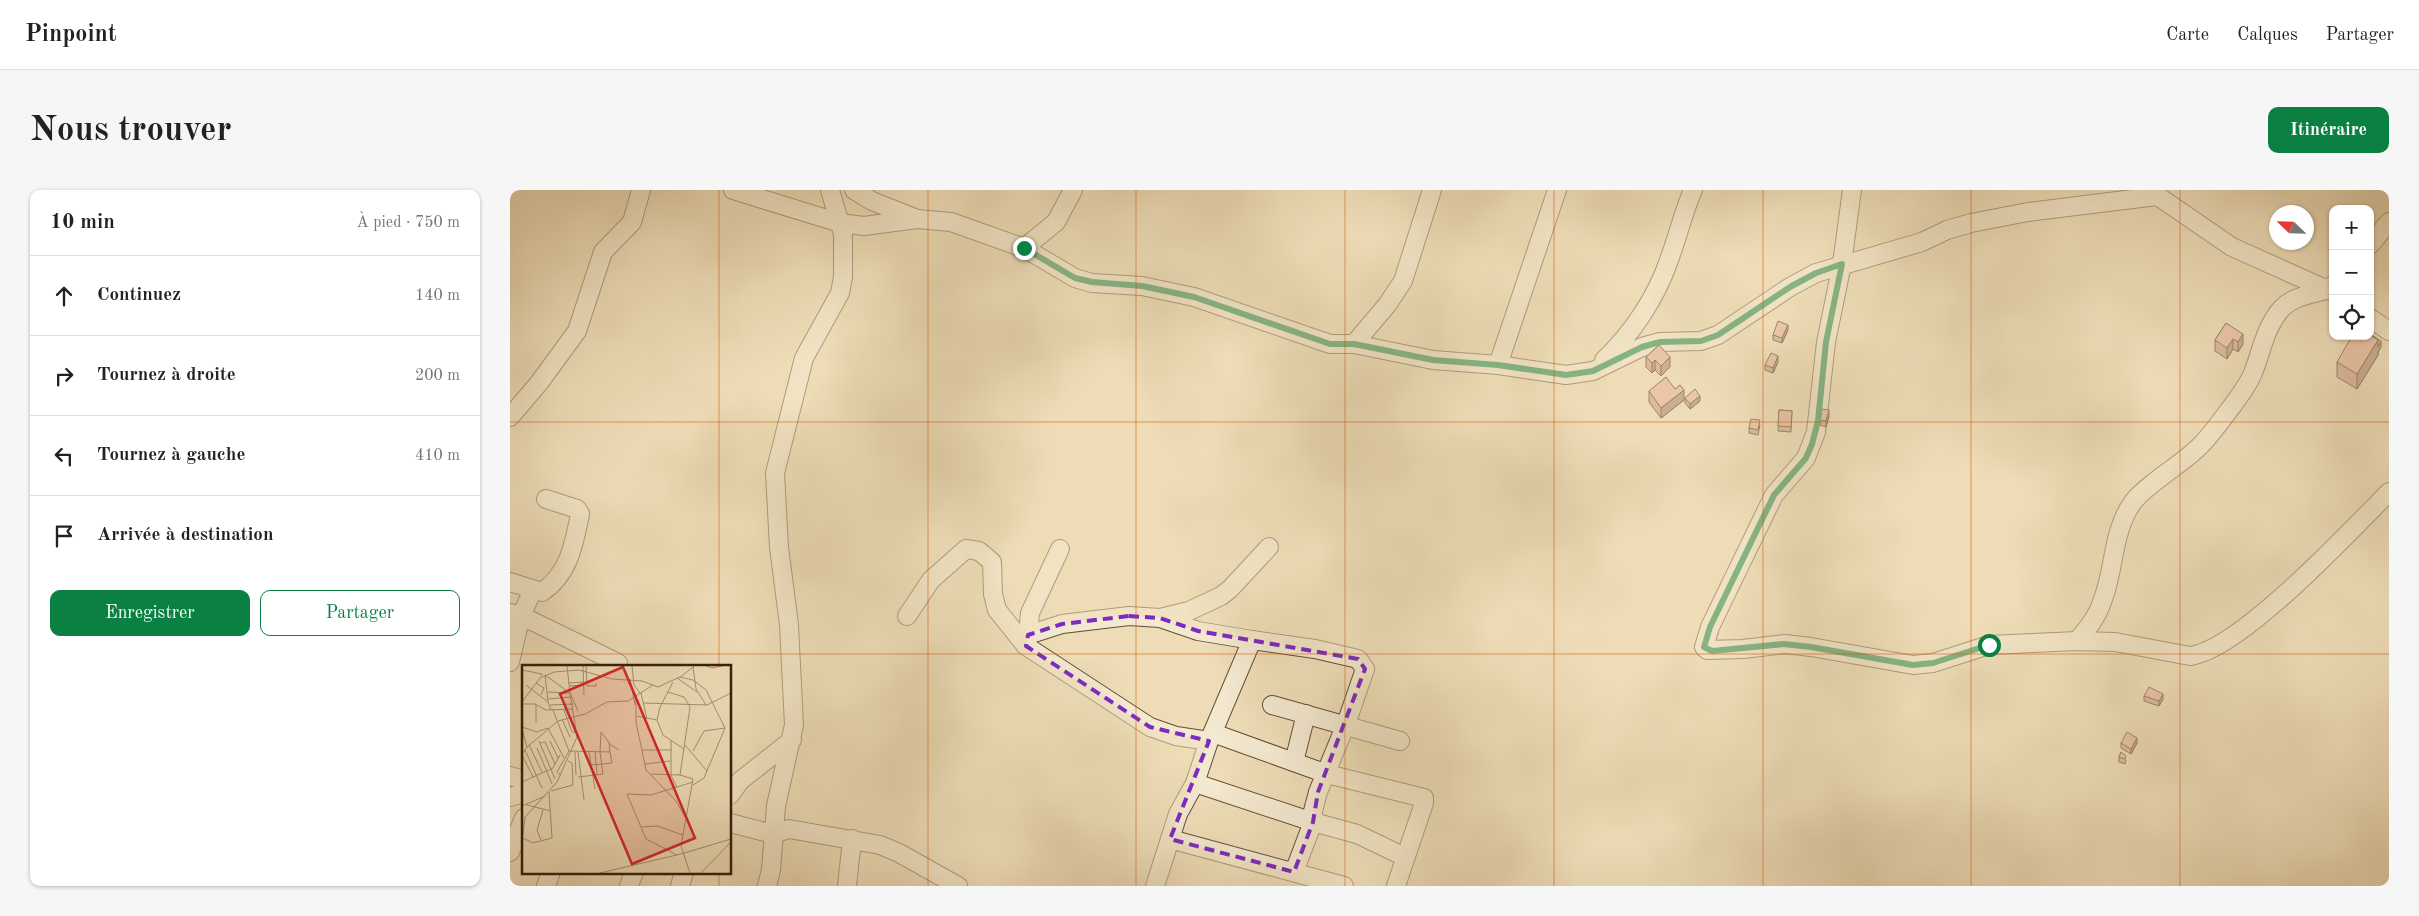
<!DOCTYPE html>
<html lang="fr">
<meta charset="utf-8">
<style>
body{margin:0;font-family:"Old Standard TT",serif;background:#f6f6f6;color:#222}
.controls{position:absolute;right:15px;top:15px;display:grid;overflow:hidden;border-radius:10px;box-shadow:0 1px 4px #0004}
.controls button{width:45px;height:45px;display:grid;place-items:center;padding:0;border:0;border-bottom:1px solid #e0e0e0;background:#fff;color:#222;font:25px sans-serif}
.compass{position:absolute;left:1759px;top:15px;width:45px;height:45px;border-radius:50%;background:#fff;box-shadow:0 1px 4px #0004;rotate:293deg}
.stop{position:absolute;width:15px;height:15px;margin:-11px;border:4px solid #0b8043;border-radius:50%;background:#fff}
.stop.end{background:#0b8043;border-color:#fff;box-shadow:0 1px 5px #0008}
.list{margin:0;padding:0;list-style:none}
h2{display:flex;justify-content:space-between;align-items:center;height:65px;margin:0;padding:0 20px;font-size:21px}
h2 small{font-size:16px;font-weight:400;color:#767676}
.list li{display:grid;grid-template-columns:32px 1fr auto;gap:15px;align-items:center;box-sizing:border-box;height:80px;padding:0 20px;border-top:1px solid #e0e0e0}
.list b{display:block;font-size:19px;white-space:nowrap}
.list em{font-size:16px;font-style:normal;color:#767676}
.actions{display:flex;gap:10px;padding:15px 20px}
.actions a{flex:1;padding:11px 0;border:1px solid #0b8043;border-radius:10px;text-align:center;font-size:18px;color:#0b8043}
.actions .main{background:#0b8043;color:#fff}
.icon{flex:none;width:28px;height:28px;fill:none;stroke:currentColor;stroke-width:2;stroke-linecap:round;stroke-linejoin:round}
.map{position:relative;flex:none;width:1879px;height:696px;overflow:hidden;border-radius:10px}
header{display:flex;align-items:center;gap:30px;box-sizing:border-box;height:70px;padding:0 25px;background:#fff;border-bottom:1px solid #e0e0e0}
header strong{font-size:24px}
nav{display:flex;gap:28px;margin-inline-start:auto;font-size:18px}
.intro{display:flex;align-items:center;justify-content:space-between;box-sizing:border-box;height:120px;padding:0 30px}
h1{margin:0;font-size:35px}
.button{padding:12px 22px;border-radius:10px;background:#0b8043;color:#fff;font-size:18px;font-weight:700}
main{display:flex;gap:30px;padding:0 30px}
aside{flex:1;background:#fff;border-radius:10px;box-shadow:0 1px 4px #0004}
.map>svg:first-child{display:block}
</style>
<header>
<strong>Pinpoint</strong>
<nav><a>Carte</a><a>Calques</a><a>Partager</a></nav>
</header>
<div class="intro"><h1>Nous trouver</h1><a class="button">Itinéraire</a></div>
<main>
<aside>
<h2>10 min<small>À pied · 750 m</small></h2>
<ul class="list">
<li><svg class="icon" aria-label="ahead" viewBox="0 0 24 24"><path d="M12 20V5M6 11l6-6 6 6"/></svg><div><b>Continuez</b></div><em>140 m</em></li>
<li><svg class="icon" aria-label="right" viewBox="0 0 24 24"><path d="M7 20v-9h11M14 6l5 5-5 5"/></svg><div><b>Tournez à droite</b></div><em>200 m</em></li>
<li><svg class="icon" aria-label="left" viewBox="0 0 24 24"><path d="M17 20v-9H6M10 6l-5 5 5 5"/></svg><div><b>Tournez à gauche</b></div><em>410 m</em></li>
<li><svg class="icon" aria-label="arrive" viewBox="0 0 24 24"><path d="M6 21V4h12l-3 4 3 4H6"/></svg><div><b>Arrivée à destination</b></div></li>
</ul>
<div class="actions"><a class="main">Enregistrer</a><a>Partager</a></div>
</aside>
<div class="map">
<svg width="1879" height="696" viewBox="0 0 1879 696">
<rect width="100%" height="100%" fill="#eddcb6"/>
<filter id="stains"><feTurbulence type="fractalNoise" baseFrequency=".004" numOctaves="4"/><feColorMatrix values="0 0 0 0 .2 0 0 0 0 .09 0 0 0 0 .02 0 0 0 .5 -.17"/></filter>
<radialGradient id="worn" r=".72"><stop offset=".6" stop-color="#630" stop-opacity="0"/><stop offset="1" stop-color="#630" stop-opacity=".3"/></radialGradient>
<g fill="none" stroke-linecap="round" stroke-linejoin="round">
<g stroke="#664d34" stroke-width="20">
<g id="minor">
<polyline points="223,0 330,33 354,36 407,29 441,32 514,58 565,88 582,93 632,96 684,107 820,154 844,154 923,170 988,175 1056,185 1083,181 1132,157 1150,152 1191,151 1208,145 1280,97 1306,83 1412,52 1437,40 1461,33 1518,22 1647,6"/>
<polyline points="344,0 362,11 405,28"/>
<path d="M1342,0L1332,74L1316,152L1306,242L1296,268L1264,305L1200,437L1194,457L1197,460L1233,459L1275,454L1301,457L1403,475L1423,473L1479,455L1567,451L1605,452L1680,466C1730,460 1840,341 1879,302"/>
<polyline points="1639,0 1722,57 1820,101"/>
<polyline points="1860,55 1879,32"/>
<polyline points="514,58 546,32 563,0"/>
<polyline points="1860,128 1879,141"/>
<polyline points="844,154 877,115 893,91 922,0"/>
<path d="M1094,170C1122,144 1147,106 1159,70C1168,46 1173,23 1183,0"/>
<polyline points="988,175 1047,0"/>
<polyline points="0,227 29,193 67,141 93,62 122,32 131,0"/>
<path d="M0,392L32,402C59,384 64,354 70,324L67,319L36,309"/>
<polyline points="0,423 22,431 108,473"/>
<polyline points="397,426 421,390 456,359 469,361 482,372 483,404 487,420 516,456 640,537 666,546 699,551"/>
<polyline points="518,445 520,423 550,359"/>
<polyline points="742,450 805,459 848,469 855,479 836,534 808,602 803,621 803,632 784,682"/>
<path d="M1567,451C1578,438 1588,426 1593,409C1605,378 1602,341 1623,312C1638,293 1671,275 1690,256C1702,244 1712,229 1723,215C1730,205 1738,195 1743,183C1752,160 1755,137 1772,118C1788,102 1813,105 1823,95"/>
<polyline points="516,456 518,445 552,434 619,426 650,428 679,421 711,406 720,399 759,357"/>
<polyline points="0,472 11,426 23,400"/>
<polyline points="762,515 890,551"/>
<polyline points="703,543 817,584 914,608 914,613 886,696"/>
<polyline points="784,572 796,524"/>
<polyline points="0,586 14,590"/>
<polyline points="685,593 803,632 847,644 895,667"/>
<polyline points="220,605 230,591 282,550"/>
<polyline points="0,607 14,603"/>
<polyline points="220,633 263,644 279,639 370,655 389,663 448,696"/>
<polyline points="660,649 834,696"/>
<polyline points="0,662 14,628"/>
<polyline points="36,696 41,682"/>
<polyline points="119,696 124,682"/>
<polyline points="170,696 174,682"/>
<polyline points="257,696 261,680 266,616 284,535 279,435 269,357 265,283 294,168 330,103 333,87 333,44 320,0"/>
<polyline points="337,696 342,649"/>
<polyline points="645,696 668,624 685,593 699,551 742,450 688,441 650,428"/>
</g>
</g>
<use href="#minor" stroke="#f3e8d0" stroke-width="18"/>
</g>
<g fill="#c6907f" stroke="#391d09">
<polygon points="1716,133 1733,154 1728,162 1723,159 1717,169 1705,161 1705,150"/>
<polygon points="1278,140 1272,153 1263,150 1263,145"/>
<polygon points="1149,155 1160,177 1151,186 1145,180 1142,183 1136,177 1136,167"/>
<polygon points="1871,157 1868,162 1868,165 1847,199 1827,187 1827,172"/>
<polygon points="1268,172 1263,183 1255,180 1255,175"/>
<polygon points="1139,201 1174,210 1151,228 1139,212"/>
<polygon points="1175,208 1190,211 1180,219 1175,213"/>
<polygon points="1269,220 1282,221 1281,242 1268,241"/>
<polygon points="1319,226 1316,237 1310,235 1310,230"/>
<polygon points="1250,235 1248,245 1239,243 1239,238"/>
<polygon points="1634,506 1653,509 1649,516 1634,511"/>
<polygon points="1611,553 1627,553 1621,564 1611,558"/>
<polygon points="1611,562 1616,571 1615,574 1609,572 1609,567"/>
</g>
<g fill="#a17668" stroke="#391d09">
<polygon points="1278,135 1278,140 1272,153 1272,148"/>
<polygon points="1733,144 1733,154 1728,162 1728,152"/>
<polygon points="1723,149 1723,159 1717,169 1717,158"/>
<polygon points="1868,150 1871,151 1871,157 1868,162 1868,165 1847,199 1847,184"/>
<polygon points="1268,166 1268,172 1263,183 1263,178"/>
<polygon points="1160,167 1160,177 1151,186 1151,176"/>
<polygon points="1145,170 1145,180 1142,183 1142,173"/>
<polygon points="1174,200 1174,210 1151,228 1151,218"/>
<polygon points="1190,206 1190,211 1180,219 1180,214"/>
<polygon points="1319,220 1319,226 1316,237 1316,231"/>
<polygon points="1653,504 1653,509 1649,516 1649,511"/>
<polygon points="1627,548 1627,553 1621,564 1621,559"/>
</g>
<g fill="#e6a894" stroke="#391d09">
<polygon points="1268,131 1278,135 1272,148 1263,145"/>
<polygon points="1716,133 1733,144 1728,152 1723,149 1717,158 1705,150"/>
<polygon points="1860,144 1871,151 1868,157 1868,150"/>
<polygon points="1860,145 1868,150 1847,184 1827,172 1842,146 1860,146"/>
<polygon points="1149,155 1160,167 1151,176 1145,170 1142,173 1136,167"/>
<polygon points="1261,163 1268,166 1263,178 1255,175"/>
<polygon points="1156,187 1165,199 1170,195 1174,200 1151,218 1139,201"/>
<polygon points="1185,199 1190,206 1180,214 1175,208"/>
<polygon points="1312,219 1319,220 1316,231 1310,230"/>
<polygon points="1269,220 1282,221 1281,237 1268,236"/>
<polygon points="1241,229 1250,230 1248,240 1239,238"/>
<polygon points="1639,497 1653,504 1649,511 1634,506"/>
<polygon points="1617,542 1627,548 1621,559 1611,553"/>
<polygon points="1611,562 1616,566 1615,569 1609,567"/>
</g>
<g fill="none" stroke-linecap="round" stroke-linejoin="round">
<polyline stroke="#0b8043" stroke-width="6" points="514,58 565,88 582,92 632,96 684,107 820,154 844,154 923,170 988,175 1056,185 1083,181 1132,157 1150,152 1191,151 1208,145 1280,97 1306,83 1332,74 1316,152 1308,231 1302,254 1296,268 1264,305 1200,437 1194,457 1202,461 1274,454 1301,457 1403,475 1423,473 1479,455"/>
</g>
<path d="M0 0H1879V696H0ZM619,426L650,428L688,441L848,469L855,479L808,602L803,632L784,682L660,649L699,551L640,537L516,456L518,445L552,434Z" fill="#eddcb6" fill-opacity=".55" fill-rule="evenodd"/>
<path fill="none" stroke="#7b2cbf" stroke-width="4" stroke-dasharray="10 6" stroke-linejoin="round" d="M619,426L650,428L688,441L848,469L855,479L808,602L803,632L784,682L660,649L699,551L640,537L516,456L518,445L552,434Z"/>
<path fill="none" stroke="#d6530c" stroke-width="1" stroke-opacity="0.55" d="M209,0V476M418,0V696M626,0V696M835,0V696M1044,0V696M1253,0V696M1461,0V696M1670,0V696M0,232H1879M0,464H1879M209,682V696"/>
<g transform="translate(12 475)">
<rect width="209" height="209" fill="#eddcb6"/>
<path fill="none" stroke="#a59071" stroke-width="1" d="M45,1L48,28L56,46M61,1L62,30M64,1L65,21H74V18M110,1L112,20L118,28M184,1L190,3L200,1M171,2L174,24L184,40M0,5L20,9L19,11M23,10L26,36M158,12L171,15L184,25L203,63L182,113L171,120M155,13L175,27M108,14L113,40M151,17L138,42L135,55L141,70L162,84M14,18L22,23L19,30M46,18L62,17M4,20L26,37L29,45M47,21L62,20M26,27L47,28M146,27L162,32L168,42L158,110L171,114L159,181L168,208M119,28L125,54M114,31V57L124,105L154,136L163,152M26,34L48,32M0,37L18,13L32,7L57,5L90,14L120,16L136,22L160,11L172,1M121,38L185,40L209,28M0,39H13L24,45L51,44M28,40L51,39M31,45L47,86L88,87L87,78M42,45L50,67H55M115,51L135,55M40,54L48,72M14,58V40M0,62L15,67L26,63L42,93M0,64L5,82L0,89M79,67L89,80L97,85M17,76L33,114M28,76L36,93M149,76V110L155,123M18,78L23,77L33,99M7,80L20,107M163,80L185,106M5,82L36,56L63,49L85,37L106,36L131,20M15,83L30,119M3,85L20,123M120,85H150M171,86L182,66L203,63M53,87L54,110M56,87L62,135M67,87L73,124M73,87L75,109M78,87L79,67M0,90L11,112M123,99L148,96M69,100L90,98L88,87M129,109L158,110M39,110L35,107L47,86M56,112L81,109L78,87M0,117L31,103L38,90M29,126L51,120L50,98L46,96M5,140L29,146M0,141L23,131M120,162L135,161L161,170M1,173L11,178L30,173L27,127M19,175L15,165L21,145M0,176L3,152L35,117L55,72L48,28L23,10M155,190L124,174L105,129L129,130L171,117M78,208L159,189L209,174M179,208L209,177"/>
<path fill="#d62828" fill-opacity="0.15" stroke="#d62828" stroke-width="2.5" d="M101,2L173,173L110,199L38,29Z"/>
<rect width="209" height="209" fill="none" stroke="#391d09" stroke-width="2.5"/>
</g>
<rect width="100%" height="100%" filter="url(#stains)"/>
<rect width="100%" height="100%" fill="url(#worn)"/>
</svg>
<div class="controls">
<button>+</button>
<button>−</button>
<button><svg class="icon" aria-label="locate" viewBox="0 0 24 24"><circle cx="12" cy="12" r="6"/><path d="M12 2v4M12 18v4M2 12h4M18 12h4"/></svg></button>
</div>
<svg class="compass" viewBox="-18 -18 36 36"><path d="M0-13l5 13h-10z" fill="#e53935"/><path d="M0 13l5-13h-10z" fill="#767676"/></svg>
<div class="stop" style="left:1479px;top:455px"></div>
<div class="stop end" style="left:514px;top:58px"></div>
</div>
</main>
